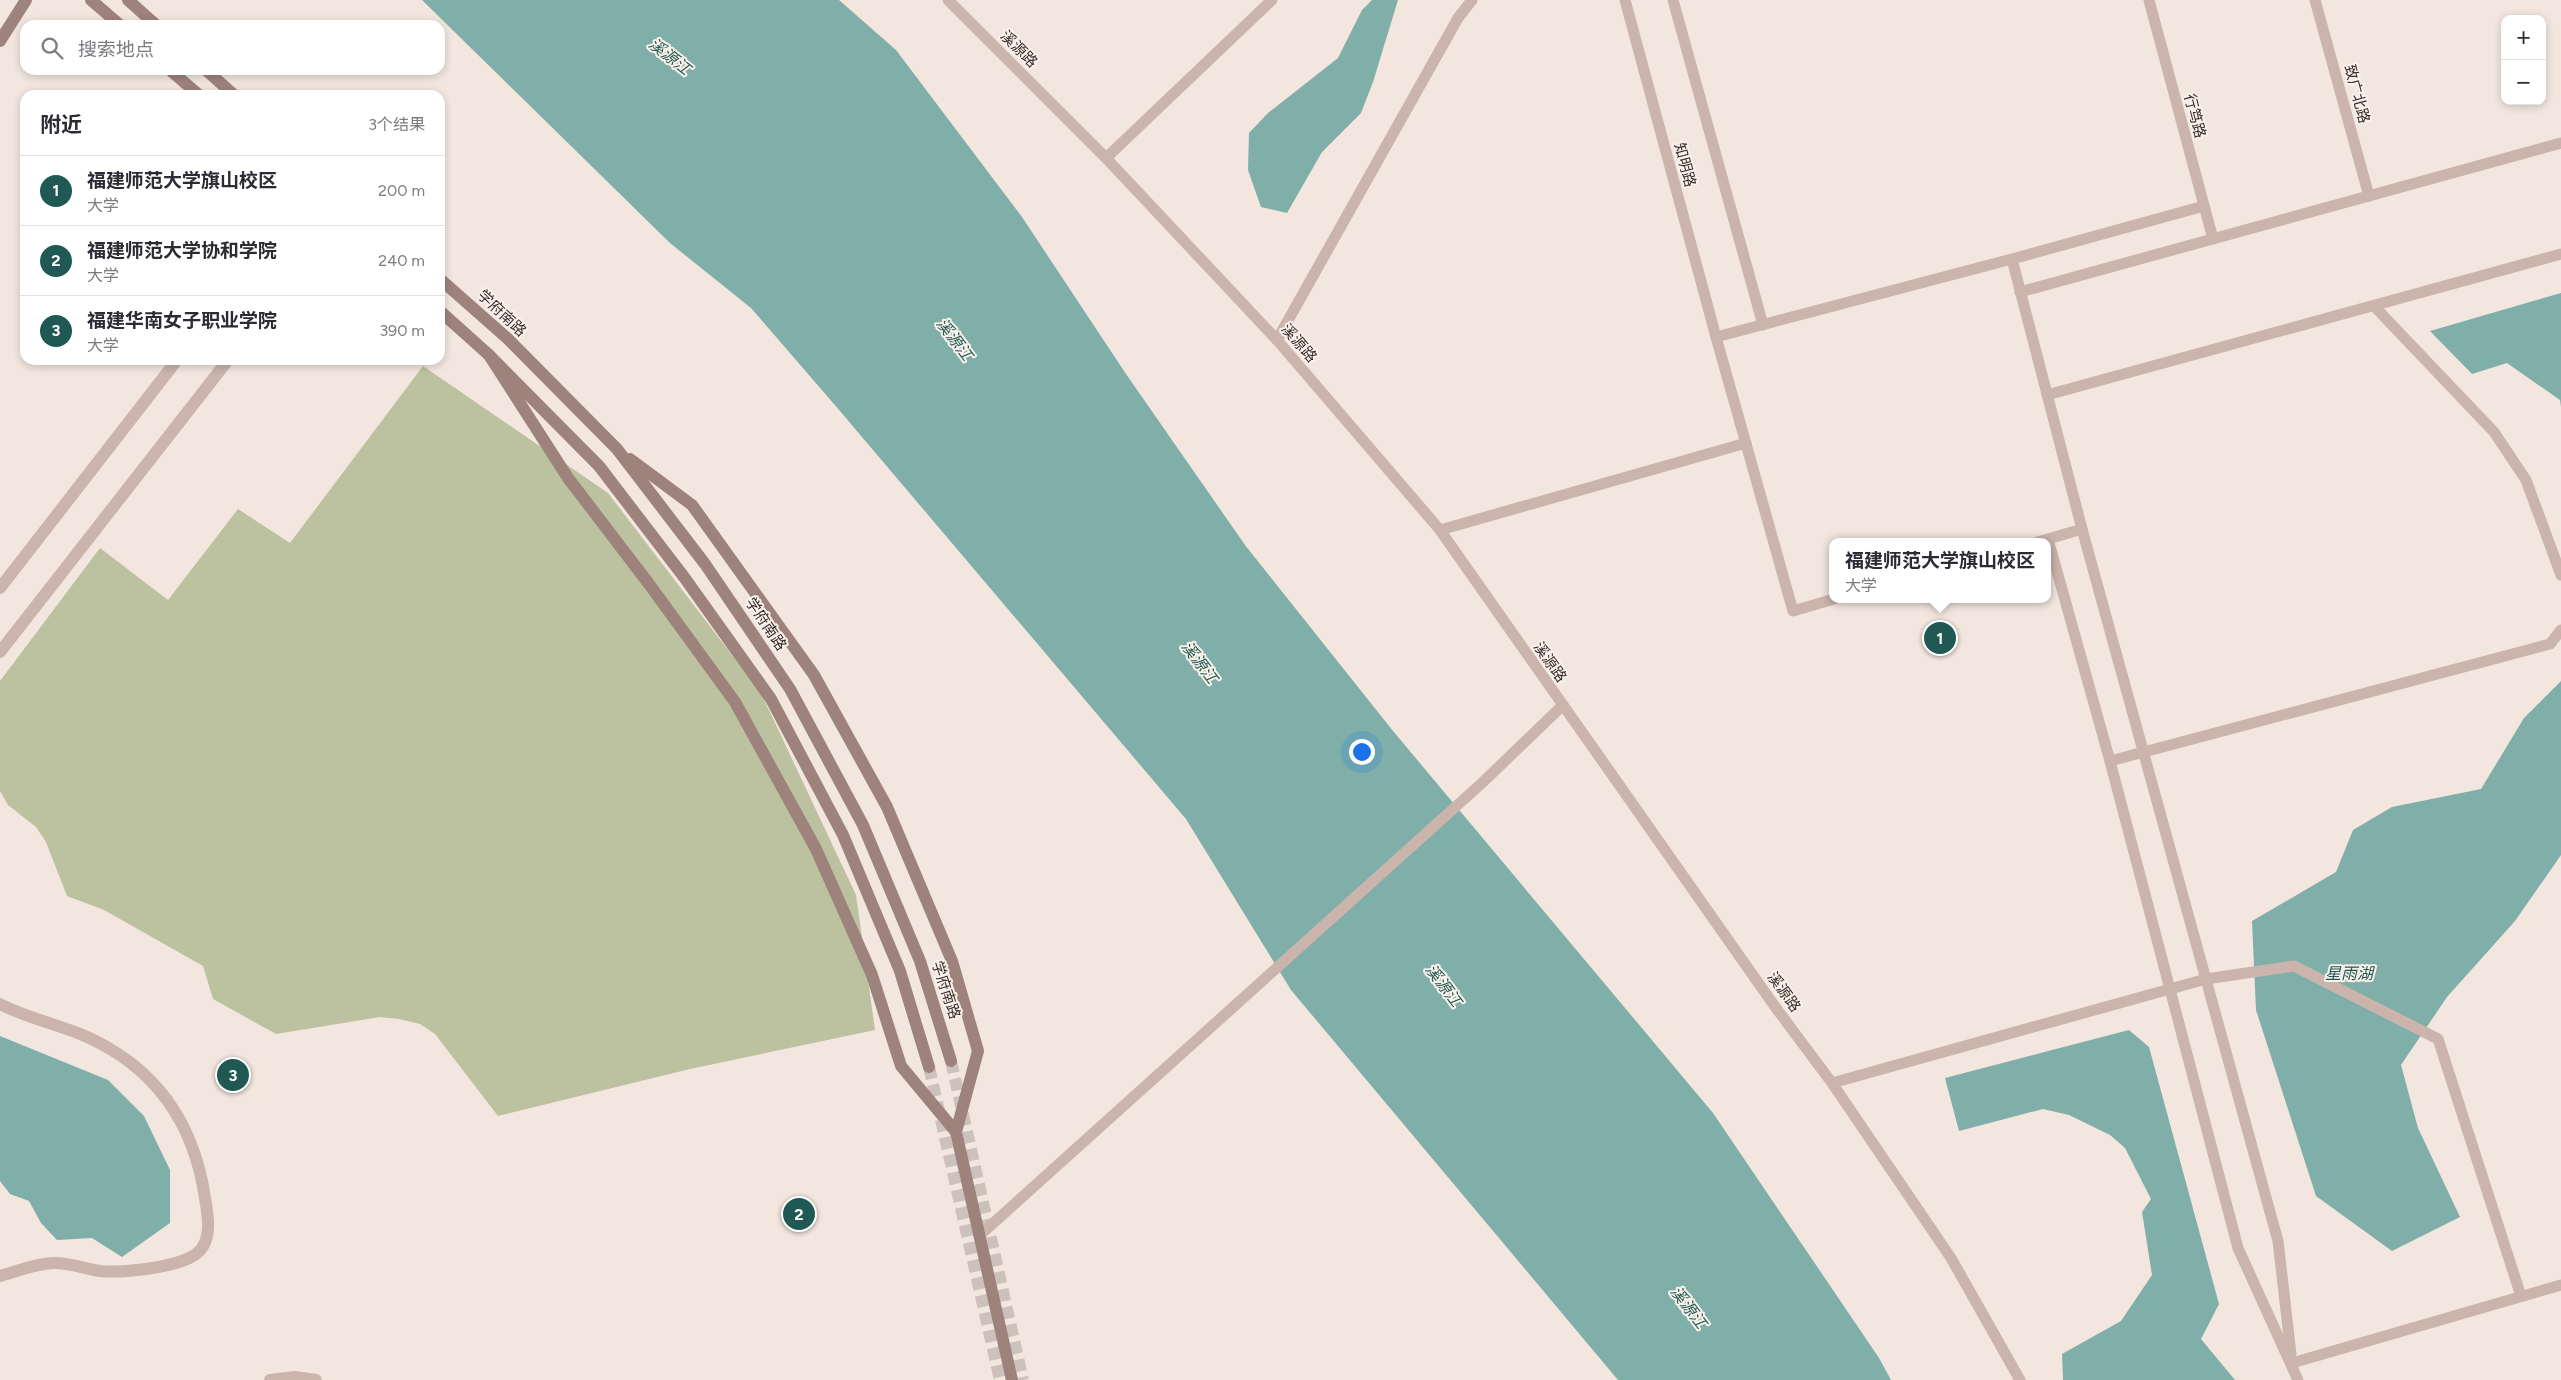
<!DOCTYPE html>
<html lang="zh">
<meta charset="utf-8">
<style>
body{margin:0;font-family:Figtree,"Noto Sans SC",sans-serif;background:#f2f2f3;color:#2b2b33}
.controls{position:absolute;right:15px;top:15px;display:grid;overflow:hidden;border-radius:10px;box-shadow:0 2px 8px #0003}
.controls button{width:45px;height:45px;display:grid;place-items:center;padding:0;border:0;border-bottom:1px solid #e1e1e2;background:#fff;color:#2b2b33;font:25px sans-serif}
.you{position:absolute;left:1361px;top:751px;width:18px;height:18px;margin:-12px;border:4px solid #fff;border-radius:50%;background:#1a73e8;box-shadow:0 0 0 8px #1a73e833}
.badge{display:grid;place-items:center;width:32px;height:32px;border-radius:50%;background:#205953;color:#fff;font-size:16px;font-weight:700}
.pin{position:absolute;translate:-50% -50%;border:2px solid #fff;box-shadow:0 1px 5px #0006}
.popup{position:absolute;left:1829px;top:538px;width:222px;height:65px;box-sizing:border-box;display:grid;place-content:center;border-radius:10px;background:#fff;filter:drop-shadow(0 1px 4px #0005);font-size:16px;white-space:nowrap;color:#7c7c81}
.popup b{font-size:19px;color:#2b2b33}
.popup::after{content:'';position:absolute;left:50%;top:100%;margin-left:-10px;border:10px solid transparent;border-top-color:#fff}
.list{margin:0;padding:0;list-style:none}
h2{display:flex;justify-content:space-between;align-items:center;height:65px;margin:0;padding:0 20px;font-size:21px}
h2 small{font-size:16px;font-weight:400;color:#7c7c81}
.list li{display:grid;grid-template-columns:32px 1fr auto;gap:15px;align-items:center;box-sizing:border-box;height:70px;padding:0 20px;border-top:1px solid #e1e1e2}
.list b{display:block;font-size:19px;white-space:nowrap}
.list p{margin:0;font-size:16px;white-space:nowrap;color:#7c7c81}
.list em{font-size:16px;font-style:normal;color:#7c7c81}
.icon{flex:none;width:28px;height:28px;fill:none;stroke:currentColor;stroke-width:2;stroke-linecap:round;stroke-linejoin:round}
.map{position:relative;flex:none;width:2561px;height:1380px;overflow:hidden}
.search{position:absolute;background:#fff;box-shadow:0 2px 8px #0003;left:20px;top:20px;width:425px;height:55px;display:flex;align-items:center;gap:12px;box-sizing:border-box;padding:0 18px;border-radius:15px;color:#7c7c81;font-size:19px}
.panel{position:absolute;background:#fff;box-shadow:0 2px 8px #0003;left:20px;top:90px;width:425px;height:275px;border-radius:15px}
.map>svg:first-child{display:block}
</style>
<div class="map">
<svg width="2561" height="1380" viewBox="0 0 2561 1380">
<rect width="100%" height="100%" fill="#f2e6df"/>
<polygon fill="#bcc19f" points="423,366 608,493 761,693 856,895 875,1030 690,1069 498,1116 435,1034 420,1024 399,1019 380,1017 276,1034 213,999 203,966 104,910 67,896 46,842 36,827 8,805 0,791 0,681 100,548 168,600 238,509 290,543"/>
<g fill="#7fafa8">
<polygon points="422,0 839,0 896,50 1022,217 1126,374 1245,545 1393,731 1713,1113 1879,1358 1891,1380 1618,1380 1291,990 1186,819 834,404 751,308 670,243"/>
<polygon points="1372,0 1398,0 1373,82 1361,113 1322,152 1287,213 1261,207 1248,170 1249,133 1268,113 1338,58 1362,10"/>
<polygon points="2561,293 2561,407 2560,400 2507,363 2472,374 2430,331"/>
<polygon points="2561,681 2561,855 2515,921 2447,997 2401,1065 2418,1128 2460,1217 2392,1251 2316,1196 2256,1010 2252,921 2336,872 2353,830 2392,807 2481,789 2524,718"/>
<polygon points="2129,1030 2149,1047 2219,1304 2201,1339 2235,1380 2063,1380 2062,1354 2121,1321 2152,1275 2142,1212 2151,1199 2125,1148 2110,1135 2069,1115 2043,1109 1959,1131 1945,1078"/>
<polygon points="0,1036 108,1080 144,1116 170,1170 170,1223 122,1257 92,1238 57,1240 41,1223 29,1201 10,1194 0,1181"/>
</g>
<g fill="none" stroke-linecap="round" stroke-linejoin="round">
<g stroke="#cdc1bb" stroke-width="12" stroke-dasharray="12 6" stroke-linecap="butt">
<polyline points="951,1061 1023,1380"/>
<polyline points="929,1067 1000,1380"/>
</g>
<g stroke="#cab4ab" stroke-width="11">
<polyline points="948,0 1106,158 1277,340 1440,530 1776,1008 1832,1083 2206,979 2294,966 2438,1039 2521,1296"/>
<polyline points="1625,0 1716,337"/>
<polyline points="1673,0 1763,325"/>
<polyline points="2149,0 2213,239"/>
<polyline points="2315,0 2369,196"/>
<polyline points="1106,158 1272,0"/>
<polyline points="2012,259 2204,206"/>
<polyline points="2020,292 2561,143"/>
<polyline points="2374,306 2494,432 2526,480 2561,575"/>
<polyline points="1277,340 1458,18 1472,0"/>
<polyline points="2047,395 2561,254"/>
<polyline points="2082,529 2278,1241 2291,1354"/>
<polyline points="1440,530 1746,443"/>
<polyline points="2048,539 2110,761 2238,1248 2298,1380"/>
<polyline points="1834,599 1793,611 1716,337 2012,259 2082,529 2038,542"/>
<polyline points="2110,761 2550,644 2561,630"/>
<polyline points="1832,1083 1951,1258 2020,1380"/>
<polyline points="979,1236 1482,783 1562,706"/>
<polyline points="2292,1363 2561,1285"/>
</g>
<g stroke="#cab4ab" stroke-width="12">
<polyline points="0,588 177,360"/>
<polyline points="0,652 228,360"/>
<path d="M0,1004C27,1018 57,1024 85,1036C155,1067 194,1123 205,1198C208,1215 213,1242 196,1254C177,1268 123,1273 100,1271C85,1269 71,1263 55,1263C37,1263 18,1271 0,1276"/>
<polyline points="270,1380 295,1377 316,1380"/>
</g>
<g stroke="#9e827c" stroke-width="12">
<polyline points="91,0 120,25"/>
<polyline points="128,0 156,25"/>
<polyline points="0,41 26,0"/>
<polyline points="170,70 199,95"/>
<polyline points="206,70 234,95"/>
<polyline points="440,279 507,338 617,449 705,564 790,689 863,825 920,961 951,1061"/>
<polyline points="440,311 489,355 599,466 684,577 771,699 843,835 900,971 929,1067"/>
<polyline points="489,355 568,478 649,584 735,702 816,849 872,975 901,1066 956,1132 1012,1380"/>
<polyline points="630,459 692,505 814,675 887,807 952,961 978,1051 956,1132"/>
</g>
</g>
<g text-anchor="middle" stroke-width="4" stroke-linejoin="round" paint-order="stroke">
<g font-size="15" fill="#382c2a" stroke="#faf1eb">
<text transform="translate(1019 49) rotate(45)" y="5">溪源路</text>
<text transform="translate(2357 94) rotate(75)" y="5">致广北路</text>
<text transform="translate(2195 116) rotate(75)" y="5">行笃路</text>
<text transform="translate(1685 165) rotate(75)" y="5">知明路</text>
<text transform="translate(502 313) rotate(43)" y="5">学府南路</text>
<text transform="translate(1299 343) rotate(49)" y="5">溪源路</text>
<text transform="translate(766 624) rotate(56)" y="5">学府南路</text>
<text transform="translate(1550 662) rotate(55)" y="5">溪源路</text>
<text transform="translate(946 990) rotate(72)" y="5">学府南路</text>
<text transform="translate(1784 992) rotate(54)" y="5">溪源路</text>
</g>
<g font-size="16" font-style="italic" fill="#205953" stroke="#faf1eb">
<text transform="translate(670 56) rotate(38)" y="6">溪源江</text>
<text transform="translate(955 339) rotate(53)" y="6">溪源江</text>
<text transform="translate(1200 662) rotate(53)" y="6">溪源江</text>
<text x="2349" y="979">星雨湖</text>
<text transform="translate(1444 985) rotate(53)" y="6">溪源江</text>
<text transform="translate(1689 1307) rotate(53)" y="6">溪源江</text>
</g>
</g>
</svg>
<div class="controls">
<button>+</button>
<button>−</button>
</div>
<div class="you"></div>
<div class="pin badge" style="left:1940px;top:638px">1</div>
<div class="popup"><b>福建师范大学旗山校区</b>大学</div>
<div class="pin badge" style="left:799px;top:1214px">2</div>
<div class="pin badge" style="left:233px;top:1075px">3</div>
<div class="search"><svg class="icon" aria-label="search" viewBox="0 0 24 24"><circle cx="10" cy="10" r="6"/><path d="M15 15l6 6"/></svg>搜索地点</div>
<section class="panel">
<h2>附近<small>3个结果</small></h2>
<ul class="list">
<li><span class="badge">1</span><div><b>福建师范大学旗山校区</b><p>大学</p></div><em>200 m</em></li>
<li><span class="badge">2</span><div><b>福建师范大学协和学院</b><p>大学</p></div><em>240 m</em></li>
<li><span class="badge">3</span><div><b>福建华南女子职业学院</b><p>大学</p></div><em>390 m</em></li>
</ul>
</section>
</div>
